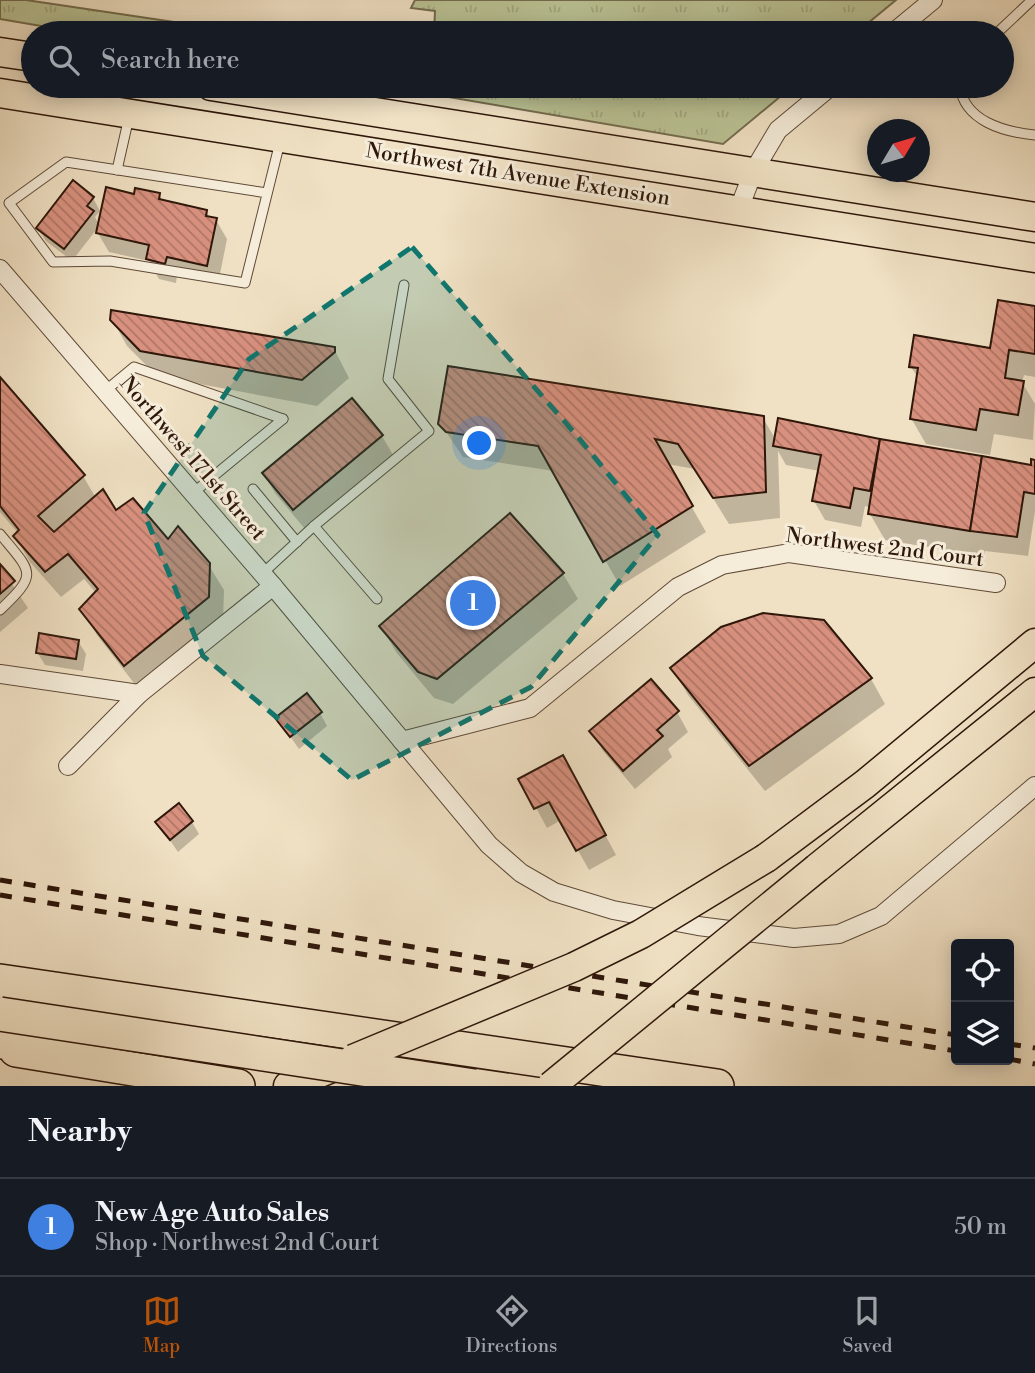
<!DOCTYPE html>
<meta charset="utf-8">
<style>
body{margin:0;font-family:"Libre Bodoni",serif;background:#20242c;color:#f1f3f6}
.controls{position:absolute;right:21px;bottom:21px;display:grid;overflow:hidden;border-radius:7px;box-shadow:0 4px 18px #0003}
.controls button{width:63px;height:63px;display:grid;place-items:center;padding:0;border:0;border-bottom:2px solid #363941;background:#171b24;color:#f1f3f6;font:35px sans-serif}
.compass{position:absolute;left:867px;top:119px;width:63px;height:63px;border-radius:50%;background:#171b24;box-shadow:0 4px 18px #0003;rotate:52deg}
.you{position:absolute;left:480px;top:444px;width:24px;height:24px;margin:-18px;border:5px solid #fff;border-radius:50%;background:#1a73e8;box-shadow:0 0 0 10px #1a73e833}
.badge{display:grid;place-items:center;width:46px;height:46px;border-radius:50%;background:#b45309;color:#fff;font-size:23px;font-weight:700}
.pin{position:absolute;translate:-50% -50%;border:4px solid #fff;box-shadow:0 2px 7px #0006}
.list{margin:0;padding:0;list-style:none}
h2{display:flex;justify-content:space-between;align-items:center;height:91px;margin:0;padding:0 28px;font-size:30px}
h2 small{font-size:23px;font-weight:400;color:#9ea1a6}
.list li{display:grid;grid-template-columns:46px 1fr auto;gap:21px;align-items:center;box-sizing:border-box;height:98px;padding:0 28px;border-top:2px solid #363941}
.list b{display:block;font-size:26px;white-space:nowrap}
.list p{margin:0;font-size:23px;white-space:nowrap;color:#9ea1a6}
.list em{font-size:23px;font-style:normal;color:#9ea1a6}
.icon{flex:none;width:38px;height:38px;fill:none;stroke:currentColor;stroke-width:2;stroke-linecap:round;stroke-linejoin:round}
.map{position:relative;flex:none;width:1035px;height:1086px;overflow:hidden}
.search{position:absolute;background:#171b24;box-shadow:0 4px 18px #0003;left:21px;right:21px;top:21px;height:77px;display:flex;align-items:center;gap:18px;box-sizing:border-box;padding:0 24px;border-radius:38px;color:#9ea1a6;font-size:26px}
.sheet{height:189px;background:#171b24}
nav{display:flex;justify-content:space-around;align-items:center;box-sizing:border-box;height:98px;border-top:2px solid #363941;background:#171b24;font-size:19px;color:#9ea1a6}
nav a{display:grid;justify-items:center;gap:4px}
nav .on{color:#b45309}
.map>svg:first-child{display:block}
</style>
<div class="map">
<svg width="1035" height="1086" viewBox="0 0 1035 1086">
<defs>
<pattern id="grass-tufts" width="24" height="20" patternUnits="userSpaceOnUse" patternTransform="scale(1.75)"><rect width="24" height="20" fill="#bac294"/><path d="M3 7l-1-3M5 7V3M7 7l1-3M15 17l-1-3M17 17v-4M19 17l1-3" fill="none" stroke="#a0a67e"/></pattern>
<pattern id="building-back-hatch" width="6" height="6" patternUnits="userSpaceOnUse" patternTransform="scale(1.75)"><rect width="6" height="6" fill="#d9917f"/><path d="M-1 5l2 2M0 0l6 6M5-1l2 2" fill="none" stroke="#b07566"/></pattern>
</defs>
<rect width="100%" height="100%" fill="#f0e1c4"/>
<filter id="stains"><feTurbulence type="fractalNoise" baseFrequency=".00286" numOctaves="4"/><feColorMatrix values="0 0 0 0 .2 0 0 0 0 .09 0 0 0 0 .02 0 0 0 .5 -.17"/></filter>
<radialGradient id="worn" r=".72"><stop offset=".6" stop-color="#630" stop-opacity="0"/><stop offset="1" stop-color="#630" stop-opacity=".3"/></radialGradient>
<g fill="url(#grass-tufts)" stroke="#746c4f" stroke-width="2">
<polygon points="0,0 26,0 248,33 82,33 0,19"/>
<polygon points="415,0 896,0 856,33 434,33 435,11 411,8"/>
<polygon points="384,86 793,86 723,144"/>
</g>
<g fill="#0003">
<polygon points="159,194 163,202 206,211 211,219 216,220 227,239 218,284 177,275 176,283 159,279 149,261 109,252 96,230 72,261 46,241 38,228 93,198 100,211 95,217 99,225 135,196"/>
<polygon points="1035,308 1035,377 1024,375 1022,382 1035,404 1033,440 994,434 990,455 926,444 911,418 918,378 911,367 991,350"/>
<polygon points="112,319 334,349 349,378 317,406 157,376 127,346"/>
<polygon points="0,380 83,476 96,498 208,564 224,590 223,623 140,691 97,635 82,610 96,593 84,579 61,597 30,562 15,536 18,533 0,512"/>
<polygon points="763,418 776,440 780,420 1032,467 1035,462 1035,511 1028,556 985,551 984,556 885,540 870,514 871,508 865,506 861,527 825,520 814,501 820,471 786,465 778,451 780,518 729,524 695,469 667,464 706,532 620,586 554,471 463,457 440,423"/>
<polygon points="382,436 393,455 305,529 275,493 264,474"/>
<polygon points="0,566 28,608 0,632"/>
<polygon points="563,574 578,599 453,704 434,698 396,652 381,626"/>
<polygon points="78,641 86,654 83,671 45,665 37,652"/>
<polygon points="673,669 871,679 885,704 765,791 688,695"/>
<polygon points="677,712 688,732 668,749 672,757 635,789 603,751 592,732"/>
<polygon points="320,713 327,726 299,749 278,719"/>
<polygon points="574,777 616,855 589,870 561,820 547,828 521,780"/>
<polygon points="192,822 199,834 178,852 158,823"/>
</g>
<g fill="url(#building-back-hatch)" stroke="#2f170a" stroke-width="2">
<polygon points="73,180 94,197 87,206 94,211 64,249 36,228"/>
<polygon points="106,187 134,194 135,188 160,193 159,199 207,210 206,216 217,218 207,266 167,257 165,264 146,259 149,245 96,233"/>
<polygon points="998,300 1035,306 1035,354 1009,350 1005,378 1024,381 1018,415 980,409 976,430 910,419 918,368 909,367 914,335 990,348"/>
<polygon points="111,310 335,347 335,352 302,380 140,351 110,320"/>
<polygon points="448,366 764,416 766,492 713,498 678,444 655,439 693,506 603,562 538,446 446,432 438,424"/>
<polygon points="0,377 85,475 38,516 54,532 103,489 116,510 133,498 168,539 178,526 210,563 209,597 124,666 79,609 98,589 68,554 45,572 13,536 19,530 0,506"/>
<polygon points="352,398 383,435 293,510 262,473"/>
<polygon points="778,418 880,439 870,491 854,488 850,508 812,501 821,455 773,446"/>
<polygon points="880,439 982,456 970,531 868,514"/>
<polygon points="982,456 1031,465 1031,459 1035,460 1035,494 1024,492 1017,537 970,531"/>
<polygon points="510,513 564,573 437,679 418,672 379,626"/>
<polygon points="0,564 15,581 0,594"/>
<polygon points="763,613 824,620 872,678 749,766 670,668 721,627"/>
<polygon points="39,633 79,640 76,659 36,653"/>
<polygon points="651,679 679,711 657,730 663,736 623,771 589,731"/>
<polygon points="307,693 322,712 290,737 275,718"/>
<polygon points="563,755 606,835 576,851 549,802 534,809 518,779"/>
<polygon points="179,803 193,821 170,840 155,822"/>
</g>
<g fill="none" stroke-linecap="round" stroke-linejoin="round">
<g stroke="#5f4a38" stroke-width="11">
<g id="lane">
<polyline points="997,33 1032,0"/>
<path d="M960,86C964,121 1004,132 1035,135"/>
<polyline points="117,170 129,117"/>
<polyline points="267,193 66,162 9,203 53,262 110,261 245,283 280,142"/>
<polyline points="105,391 134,367 283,419"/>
<polyline points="253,489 297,542"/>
<polyline points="193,493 283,419"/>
<polyline points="314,526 429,431 388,379 404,285"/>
<path d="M0,534C32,573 39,573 0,610"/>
<polyline points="262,574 314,526 377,599"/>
</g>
</g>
<g stroke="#5f4a38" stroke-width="20">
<g id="street">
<polyline points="893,33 933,0"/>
<polyline points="739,209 753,172 778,130 831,86"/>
<polyline points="0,269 273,586 489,845 521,873 554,892 613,910 698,926 794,938 839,934 881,916 1035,786"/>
<polyline points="0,674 139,694"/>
<polyline points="402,741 530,708 678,587 722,565 789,553 996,583"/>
<polyline points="68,766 139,694 273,586"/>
</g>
</g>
<g stroke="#2f170a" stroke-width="31">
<g id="primary">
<polyline points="0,52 33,57"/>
<polyline points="211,86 1035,217"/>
<polyline points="0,93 1035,258"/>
<polyline points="766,858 865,784 1035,643"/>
<polyline points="817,868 1035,692"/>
<polyline points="288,1086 344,1063"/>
</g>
</g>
<g stroke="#2f170a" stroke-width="36">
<g id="highway">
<polyline points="0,981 717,1086"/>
<polyline points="0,1042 81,1031"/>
<polyline points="16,1050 238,1086"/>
</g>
</g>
<use href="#lane" stroke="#f5ecd9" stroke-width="9"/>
<use href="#street" stroke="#f5ecd9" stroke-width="18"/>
<use href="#primary" stroke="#f0e1c4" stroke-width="28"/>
<use href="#highway" stroke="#f0e1c4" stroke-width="33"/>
<g stroke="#2f170a" stroke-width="5" stroke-dasharray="12 12" stroke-linecap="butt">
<polyline points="0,880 956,1035"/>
<polyline points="0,895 956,1051"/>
<polyline points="1009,1044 1035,1048"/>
<polyline points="1009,1059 1035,1064"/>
</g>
<g stroke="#2f170a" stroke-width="31" stroke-linecap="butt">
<g id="primary-bridge">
<polyline points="353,1059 574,967 641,934 766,858"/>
<polyline points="551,1086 817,868"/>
</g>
</g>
<g stroke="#2f170a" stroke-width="36" stroke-linecap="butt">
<polyline id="highway-bridge" points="0,1014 474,1086"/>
</g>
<use href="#primary-bridge" stroke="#f0e1c4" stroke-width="28"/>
<use href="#highway-bridge" stroke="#f0e1c4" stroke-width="33"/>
</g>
<path fill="#0f766e" fill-opacity="0.2" stroke="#0f766e" stroke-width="5" stroke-dasharray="14 9" stroke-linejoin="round" d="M412,247L578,437L658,535L531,687L352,780L203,656L144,513L249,359Z"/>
<g text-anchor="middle" stroke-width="6" stroke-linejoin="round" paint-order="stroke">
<g font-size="21" fill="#2f170a" stroke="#f5ecd9">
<text transform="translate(518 174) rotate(9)" y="7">Northwest 7th Avenue Extension</text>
<text transform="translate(193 458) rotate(49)" y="7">Northwest 171st Street</text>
<text transform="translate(885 547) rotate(7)" y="7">Northwest 2nd Court</text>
</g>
</g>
<rect width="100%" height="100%" filter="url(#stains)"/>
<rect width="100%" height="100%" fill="url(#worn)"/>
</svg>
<div class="controls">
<button><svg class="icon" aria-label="locate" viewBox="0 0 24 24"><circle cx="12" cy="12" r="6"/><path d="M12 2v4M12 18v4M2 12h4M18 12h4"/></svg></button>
<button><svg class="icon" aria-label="layers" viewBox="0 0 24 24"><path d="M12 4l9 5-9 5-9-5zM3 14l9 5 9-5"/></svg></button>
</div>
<svg class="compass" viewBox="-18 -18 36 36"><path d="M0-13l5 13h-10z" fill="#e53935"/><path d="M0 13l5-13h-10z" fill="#9ea1a6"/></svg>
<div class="you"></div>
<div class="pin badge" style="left:473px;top:603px;background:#3f7fe0">1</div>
<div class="search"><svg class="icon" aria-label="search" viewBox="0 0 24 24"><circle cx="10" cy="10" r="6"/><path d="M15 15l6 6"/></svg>Search here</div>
</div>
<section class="sheet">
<h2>Nearby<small></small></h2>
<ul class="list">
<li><span class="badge" style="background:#3f7fe0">1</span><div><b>New Age Auto Sales</b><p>Shop · Northwest 2nd Court</p></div><em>50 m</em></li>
</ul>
</section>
<nav>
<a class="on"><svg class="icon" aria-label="map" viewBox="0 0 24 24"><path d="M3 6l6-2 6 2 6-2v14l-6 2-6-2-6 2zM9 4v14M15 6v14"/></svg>Map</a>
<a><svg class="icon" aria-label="directions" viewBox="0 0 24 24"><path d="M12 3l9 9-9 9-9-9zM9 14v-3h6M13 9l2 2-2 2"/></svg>Directions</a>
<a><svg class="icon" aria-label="saved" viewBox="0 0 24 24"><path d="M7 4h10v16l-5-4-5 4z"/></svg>Saved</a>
</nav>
